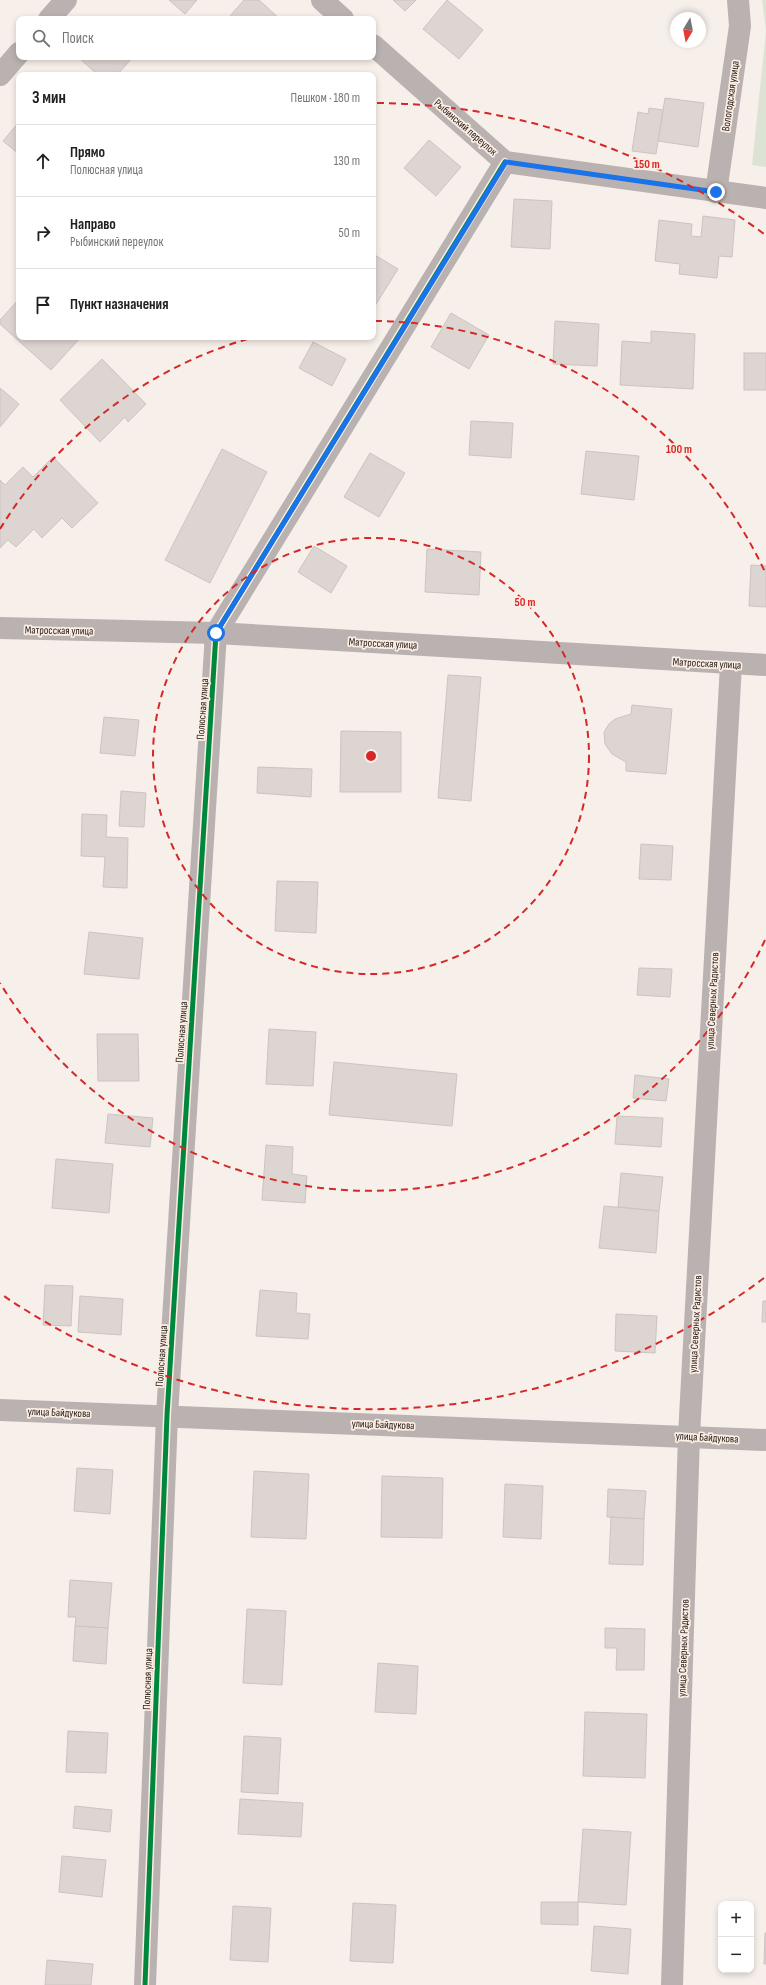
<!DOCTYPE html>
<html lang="ru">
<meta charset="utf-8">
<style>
body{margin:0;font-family:"Sofia Sans Condensed",sans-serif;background:#f6f6f6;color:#202124}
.controls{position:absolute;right:12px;bottom:12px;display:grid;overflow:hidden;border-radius:8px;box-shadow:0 2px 6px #0003}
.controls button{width:36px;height:36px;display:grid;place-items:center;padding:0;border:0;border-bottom:1px solid #e0e0e0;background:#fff;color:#202124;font:20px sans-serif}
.compass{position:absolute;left:670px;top:12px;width:36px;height:36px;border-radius:50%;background:#fff;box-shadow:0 2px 6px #0003;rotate:190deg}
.stop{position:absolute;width:12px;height:12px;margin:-9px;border:3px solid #1a73e8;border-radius:50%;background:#fff}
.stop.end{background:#1a73e8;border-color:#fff;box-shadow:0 1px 4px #0008}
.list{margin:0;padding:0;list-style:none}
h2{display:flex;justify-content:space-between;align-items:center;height:52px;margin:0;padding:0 16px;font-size:17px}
h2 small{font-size:13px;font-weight:400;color:#757577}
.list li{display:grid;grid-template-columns:26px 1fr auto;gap:12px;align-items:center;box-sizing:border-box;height:72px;padding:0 16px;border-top:1px solid #e0e0e0}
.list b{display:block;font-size:15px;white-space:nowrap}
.list p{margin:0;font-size:13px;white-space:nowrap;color:#757577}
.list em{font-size:13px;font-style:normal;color:#757577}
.icon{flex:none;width:22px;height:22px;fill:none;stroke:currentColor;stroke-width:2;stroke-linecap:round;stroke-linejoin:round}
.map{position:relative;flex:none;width:766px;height:1985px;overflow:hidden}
.search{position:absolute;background:#fff;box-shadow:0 2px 6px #0003;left:16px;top:16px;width:360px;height:44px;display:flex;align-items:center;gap:10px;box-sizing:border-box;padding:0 14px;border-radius:8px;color:#757577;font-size:15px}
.panel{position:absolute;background:#fff;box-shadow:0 2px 6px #0003;left:16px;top:72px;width:360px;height:268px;border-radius:8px}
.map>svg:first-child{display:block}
</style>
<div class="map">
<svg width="766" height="1985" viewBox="0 0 766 1985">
<rect width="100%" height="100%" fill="#f7efea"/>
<polygon fill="#dde3d4" points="762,0 766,0 766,167 752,165 766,31"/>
<g fill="#ddd5d2" stroke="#ccc4c1">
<polygon points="169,0 197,0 185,14"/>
<polygon points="244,0 259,0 280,19 233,19 230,16"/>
<polygon points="393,0 416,0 405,11"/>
<polygon points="447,0 483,30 459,59 423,29"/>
<polygon points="78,57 133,57 117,75 98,75"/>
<polygon points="665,98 704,103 698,147 658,141"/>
<polygon points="649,108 663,110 656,154 632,151 638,112 648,114"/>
<polygon points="19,122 19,154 3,141"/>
<polygon points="429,140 461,167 436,196 404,168"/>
<polygon points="514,199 552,201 550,249 511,247"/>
<polygon points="703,216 735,220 732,257 719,256 717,278 679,274 680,264 655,261 659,220 692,224 691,236 701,237"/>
<polygon points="373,254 398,269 373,309"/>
<polygon points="19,299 19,337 81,337 51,370 0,324 0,320"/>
<polygon points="451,313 489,335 469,369 431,347"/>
<polygon points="555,321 599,324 597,366 553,364"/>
<polygon points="651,331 695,334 693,389 620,385 622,341 651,343"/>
<polygon points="313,342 346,359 332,386 299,368"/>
<rect x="744" y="353" width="22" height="37"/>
<polygon points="102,359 146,404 128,422 125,417 100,442 60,400"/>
<polygon points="0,388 19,404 0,427"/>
<polygon points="471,421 513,423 511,458 469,455"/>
<polygon points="222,449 267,472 210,583 165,560"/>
<polygon points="586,451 639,456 634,500 581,494"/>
<polygon points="370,453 405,473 379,517 344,497"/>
<polygon points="53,457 98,503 72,528 62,518 42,538 34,529 16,547 8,540 0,548 0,480 5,485 23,467 33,477"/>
<polygon points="314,546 347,566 331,593 298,572"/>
<polygon points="427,549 481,552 479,595 425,592"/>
<polygon points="751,565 766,566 766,607 749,606"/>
<polygon points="448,675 481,677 471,801 438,798"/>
<polygon points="632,705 672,709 666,774 626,771 626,762 612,754 605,744 604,732 609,724 615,719 631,714"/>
<polygon points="104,717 139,720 135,756 100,753"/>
<polygon points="341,731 401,732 401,792 340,792"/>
<polygon points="258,767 312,769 311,797 257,793"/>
<polygon points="121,791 146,793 144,827 119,826"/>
<polygon points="82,814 107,815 106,837 128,838 127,888 103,887 105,857 81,856"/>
<polygon points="641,844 673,846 671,880 639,879"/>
<polygon points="277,881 318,882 316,933 275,931"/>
<polygon points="89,932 143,938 139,979 84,974"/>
<polygon points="639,968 672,969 670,997 637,995"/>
<polygon points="269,1029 316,1032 313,1086 266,1084"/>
<polygon points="97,1034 138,1034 139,1081 98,1081"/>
<polygon points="334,1062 457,1074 452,1126 329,1115"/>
<polygon points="635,1075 669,1079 666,1101 633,1098"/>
<polygon points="108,1114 153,1118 150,1147 105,1143"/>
<polygon points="617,1116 663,1118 661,1147 615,1144"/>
<polygon points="266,1145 293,1147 292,1174 307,1176 305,1203 262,1200"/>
<polygon points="56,1159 113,1164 109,1213 52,1208"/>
<polygon points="621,1173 663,1177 659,1211 618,1207"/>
<polygon points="604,1206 659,1211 656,1253 599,1248"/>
<polygon points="45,1285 73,1286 71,1326 43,1325"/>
<polygon points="260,1290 297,1293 296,1313 310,1314 308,1339 256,1336"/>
<polygon points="80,1296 123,1299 121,1335 78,1332"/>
<polygon points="763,1301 766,1301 766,1322 762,1322"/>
<polygon points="616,1314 657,1316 655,1353 615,1351"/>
<polygon points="77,1468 113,1470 110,1514 74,1511"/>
<polygon points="254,1471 309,1474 306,1539 251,1537"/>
<polygon points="382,1476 443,1478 442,1538 381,1537"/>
<polygon points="505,1484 543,1486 541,1539 503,1537"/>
<polygon points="608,1489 646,1491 644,1519 607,1517"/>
<polygon points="611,1517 644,1519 643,1565 609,1564"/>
<polygon points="70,1580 112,1583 108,1628 75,1626 76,1617 68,1617"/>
<polygon points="247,1609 286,1611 282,1685 243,1683"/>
<polygon points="75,1626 108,1628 106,1664 73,1661"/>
<polygon points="605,1628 645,1629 644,1670 616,1670 617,1648 605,1648"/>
<polygon points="378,1663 418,1666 416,1714 375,1712"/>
<polygon points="585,1712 647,1714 645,1778 583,1776"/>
<polygon points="68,1731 108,1733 106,1773 66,1772"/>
<polygon points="244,1736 281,1738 278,1794 241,1792"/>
<polygon points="240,1799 303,1803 301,1837 238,1834"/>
<polygon points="75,1806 112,1810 110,1832 73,1828"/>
<polygon points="583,1829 631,1832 626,1905 578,1902"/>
<polygon points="62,1856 106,1860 102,1897 59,1892"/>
<polygon points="541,1902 578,1902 578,1925 541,1924"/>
<polygon points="353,1903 396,1905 393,1963 350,1961"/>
<polygon points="233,1906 271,1908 268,1962 230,1960"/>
<polygon points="594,1926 631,1929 628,1974 591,1971"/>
<polygon points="765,1933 766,1933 766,1964 764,1964"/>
<polygon points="47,1960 93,1964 91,1985 45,1985"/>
</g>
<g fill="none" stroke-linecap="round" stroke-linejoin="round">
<g stroke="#bab2b1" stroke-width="22">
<polyline points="322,0 343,19"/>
<polyline points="49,19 66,0"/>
<polyline points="373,45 505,162 766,198"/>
<polyline points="0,75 19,53"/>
<polyline points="716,192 740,26 738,0"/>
<polyline points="0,628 216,633 766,665"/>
<polyline points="0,1410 766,1440"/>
<polyline points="145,1985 167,1415 216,633 505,162"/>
<polyline points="672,1985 689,1435 731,664"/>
</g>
<g stroke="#fdeee4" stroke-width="8">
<polyline id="cycleway" points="145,1985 167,1415 216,633 505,162"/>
</g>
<use href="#cycleway" stroke="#00873e" stroke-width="5"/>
</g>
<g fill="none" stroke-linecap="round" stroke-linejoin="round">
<polyline stroke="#1a73e8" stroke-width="5" points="216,633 506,162 716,192"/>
</g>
<g fill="none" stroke="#d62828" stroke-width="2" stroke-dasharray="7 5">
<circle cx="371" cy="756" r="218"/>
<path d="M765 940A435 435 0 0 1 0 983M0 529A435 435 0 0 1 251 338M375 321A435 435 0 0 1 765 572"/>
<path d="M764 1278A653 653 0 0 1 1 1294M377 103A653 653 0 0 1 764 234"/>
</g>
<g text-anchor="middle" stroke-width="3.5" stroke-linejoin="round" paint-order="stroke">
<g font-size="11" fill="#201915" stroke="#fdeee4">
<text transform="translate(730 96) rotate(-82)" y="4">Вологодская улица</text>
<text transform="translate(466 127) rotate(41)" y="4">Рыбинский переулок</text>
<text transform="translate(59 630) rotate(1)" y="4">Матросская улица</text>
<text transform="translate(383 643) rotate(3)" y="4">Матросская улица</text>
<text transform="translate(707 663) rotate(3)" y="4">Матросская улица</text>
<text transform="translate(202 709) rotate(-86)" y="4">Полюсная улица</text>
<text transform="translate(712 1001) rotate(-87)" y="4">улица Северных Радистов</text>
<text transform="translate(181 1032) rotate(-86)" y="4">Полюсная улица</text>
<text transform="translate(695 1324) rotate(-87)" y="4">улица Северных Радистов</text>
<text transform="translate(161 1356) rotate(-86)" y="4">Полюсная улица</text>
<text transform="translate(59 1412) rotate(2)" y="4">улица Байдукова</text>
<text transform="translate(383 1424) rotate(2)" y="4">улица Байдукова</text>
<text transform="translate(707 1437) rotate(3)" y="4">улица Байдукова</text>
<text transform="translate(683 1648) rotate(-88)" y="4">улица Северных Радистов</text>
<text transform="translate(147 1679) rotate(-88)" y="4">Полюсная улица</text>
</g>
</g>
<circle cx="371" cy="756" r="6" fill="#d62828" stroke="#fdeee4" stroke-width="2"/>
<g font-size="12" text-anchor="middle" font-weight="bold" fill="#d62828" stroke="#fdeee4" stroke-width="3.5" stroke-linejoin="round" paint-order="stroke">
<text x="647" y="168">150 m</text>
<text x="679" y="453">100 m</text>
<text x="525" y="606">50 m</text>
</g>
</svg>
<div class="controls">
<button>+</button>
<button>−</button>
</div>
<svg class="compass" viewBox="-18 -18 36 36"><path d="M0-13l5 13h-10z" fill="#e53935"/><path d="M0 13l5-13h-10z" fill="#757577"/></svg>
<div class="stop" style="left:216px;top:633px"></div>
<div class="stop end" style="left:716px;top:192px"></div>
<div class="search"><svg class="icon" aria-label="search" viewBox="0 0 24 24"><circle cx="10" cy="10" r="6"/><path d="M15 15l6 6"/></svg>Поиск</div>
<section class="panel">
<h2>3 мин<small>Пешком · 180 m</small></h2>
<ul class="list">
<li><svg class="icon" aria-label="ahead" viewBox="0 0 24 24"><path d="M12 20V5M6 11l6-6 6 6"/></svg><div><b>Прямо</b><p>Полюсная улица</p></div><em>130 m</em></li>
<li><svg class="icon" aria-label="right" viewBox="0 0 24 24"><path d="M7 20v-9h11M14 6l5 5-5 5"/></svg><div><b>Направо</b><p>Рыбинский переулок</p></div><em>50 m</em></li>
<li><svg class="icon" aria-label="arrive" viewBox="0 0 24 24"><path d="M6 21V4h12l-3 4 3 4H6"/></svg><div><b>Пункт назначения</b></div></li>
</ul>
</section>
</div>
